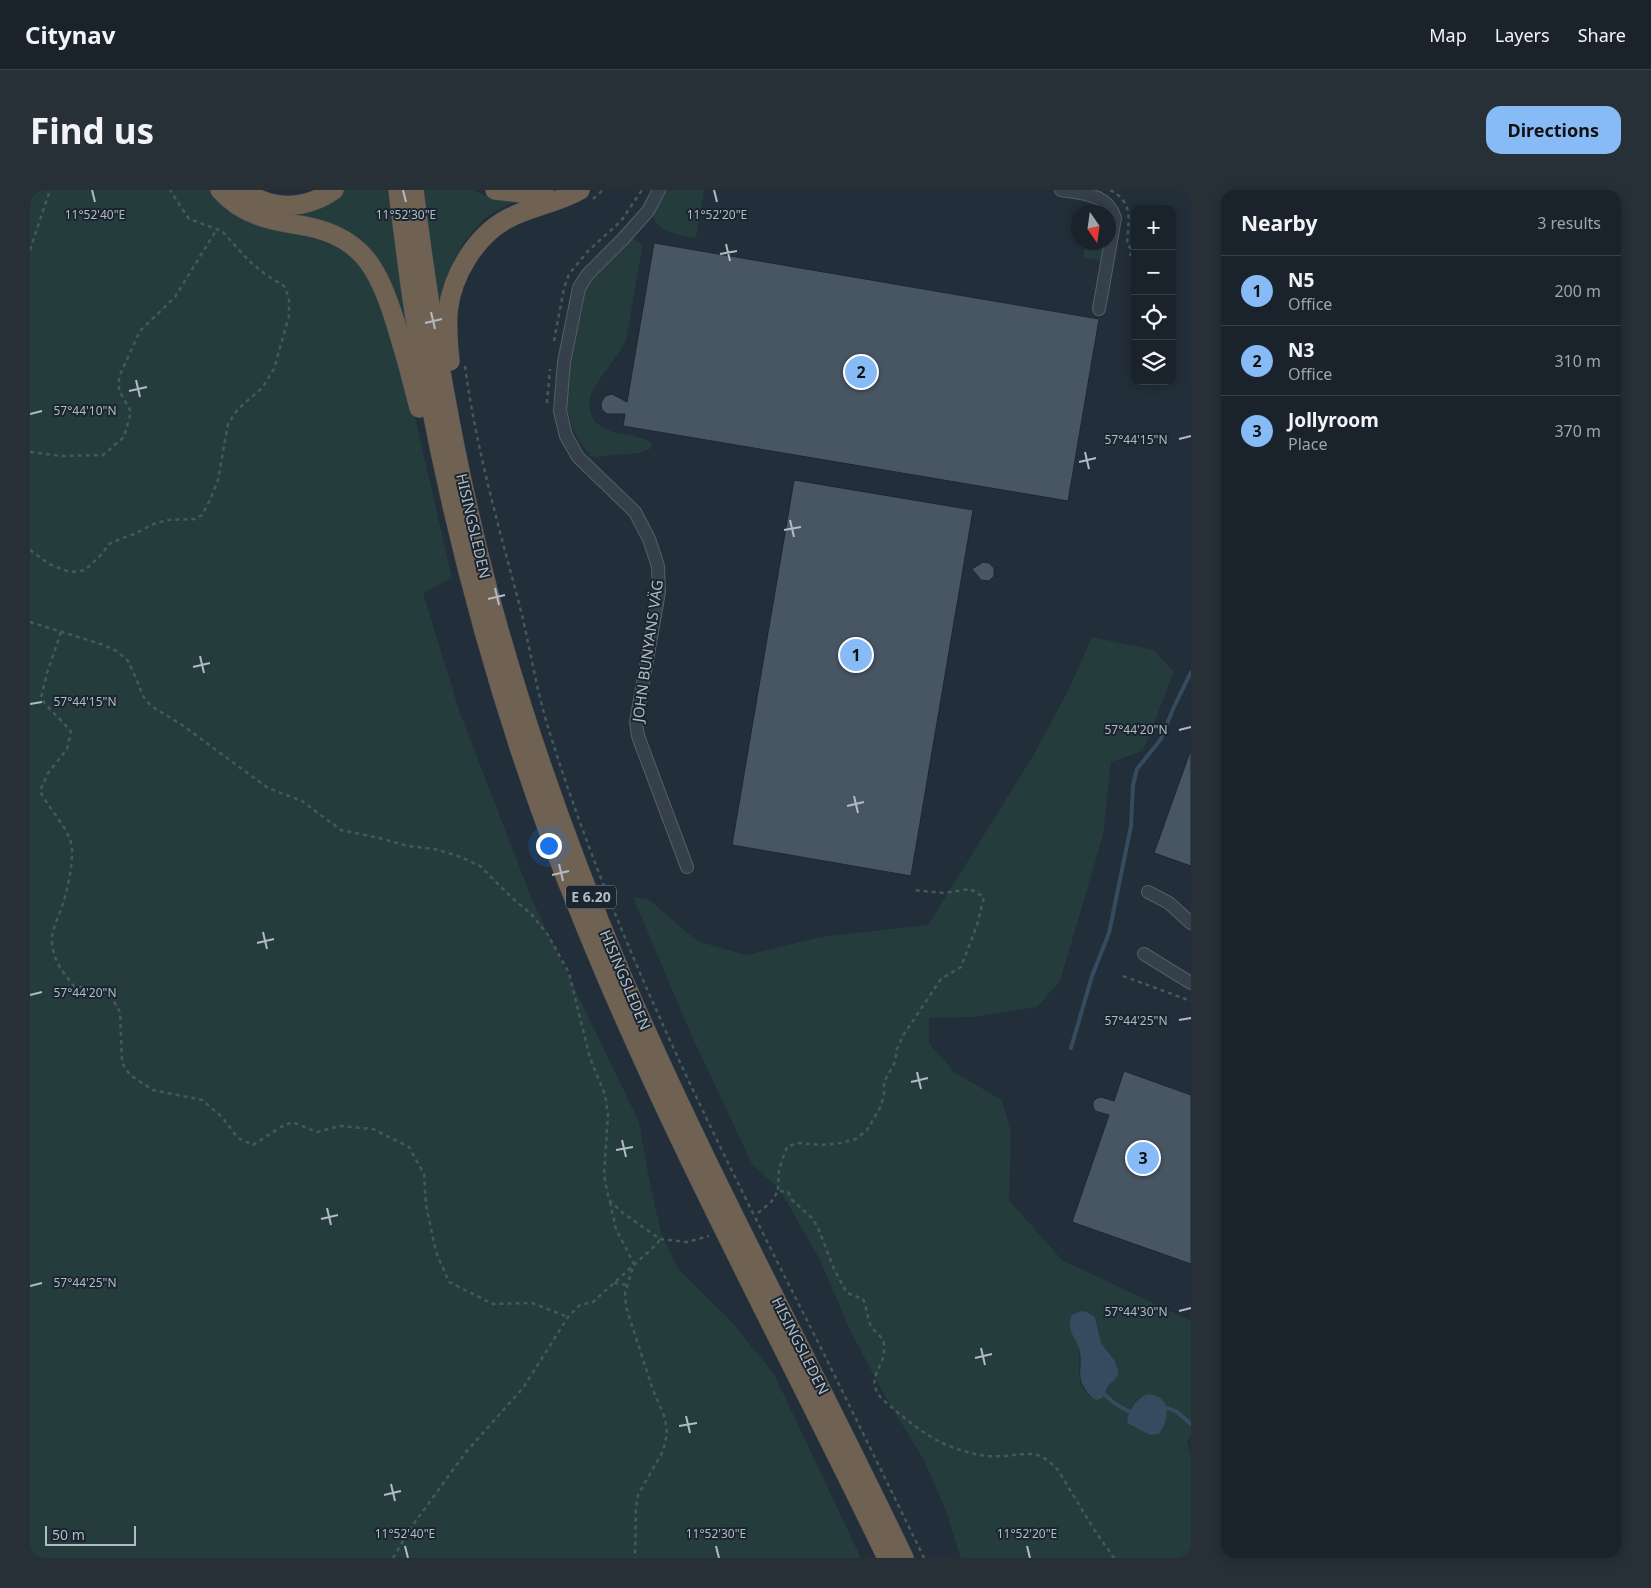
<!DOCTYPE html>
<meta charset="utf-8">
<style>
body{margin:0;font-family:"Noto Sans",sans-serif;background:#272f37;color:#f1f3f6}
.controls{position:absolute;right:15px;top:15px;display:grid;overflow:hidden;border-radius:10px;box-shadow:0 2px 12px #0003}
.controls button{width:45px;height:45px;display:grid;place-items:center;padding:0;border:0;border-bottom:1px solid #383f47;background:#1a222b;color:#f1f3f6;font:25px sans-serif}
.compass{position:absolute;left:1041px;top:15px;width:45px;height:45px;border-radius:50%;background:#1a222b;box-shadow:0 2px 12px #0003;rotate:167deg}
.scale{position:absolute;left:15px;bottom:12px;width:91px;box-sizing:border-box;padding-left:5px;border:2px solid #b1bbc6;border-top:0;font-size:14px;line-height:18px;white-space:nowrap;color:#b1bbc6;-webkit-text-stroke:4px #1b252f;paint-order:stroke}
.you{position:absolute;left:518px;top:655px;width:18px;height:18px;margin:-12px;border:4px solid #fff;border-radius:50%;background:#1a73e8;box-shadow:0 0 0 8px #1a73e833}
.badge{display:grid;place-items:center;width:32px;height:32px;border-radius:50%;background:#87bbf5;color:#111;font-size:16px;font-weight:700}
.pin{position:absolute;translate:-50% -50%;border:2px solid #fff;box-shadow:0 1px 5px #0006}
.list{margin:0;padding:0;list-style:none}
h2{display:flex;justify-content:space-between;align-items:center;height:65px;margin:0;padding:0 20px;font-size:21px}
h2 small{font-size:16px;font-weight:400;color:#9fa4a9}
.list li{display:grid;grid-template-columns:32px 1fr auto;gap:15px;align-items:center;box-sizing:border-box;height:70px;padding:0 20px;border-top:1px solid #383f47}
.list b{display:block;font-size:19px;white-space:nowrap}
.list p{margin:0;font-size:16px;white-space:nowrap;color:#9fa4a9}
.list em{font-size:16px;font-style:normal;color:#9fa4a9}
.icon{flex:none;width:28px;height:28px;fill:none;stroke:currentColor;stroke-width:2;stroke-linecap:round;stroke-linejoin:round}
.map{position:relative;flex:none;width:1161px;height:1368px;overflow:hidden;border-radius:15px}
header{display:flex;align-items:center;gap:30px;box-sizing:border-box;height:70px;padding:0 25px;background:#1a222b;border-bottom:1px solid #383f47}
header strong{font-size:24px}
nav{display:flex;gap:28px;margin-inline-start:auto;font-size:18px}
.intro{display:flex;align-items:center;justify-content:space-between;box-sizing:border-box;height:120px;padding:0 30px}
h1{margin:0;font-size:35px}
.button{padding:12px 22px;border-radius:15px;background:#87bbf5;color:#111;font-size:18px;font-weight:700}
main{display:flex;gap:30px;padding:0 30px}
aside{flex:1;background:#1a222b;border-radius:15px;box-shadow:0 2px 12px #0003}
.map>svg:first-child{display:block}
</style>
<header>
<strong>Citynav</strong>
<nav><a>Map</a><a>Layers</a><a>Share</a></nav>
</header>
<div class="intro"><h1>Find us</h1><a class="button">Directions</a></div>
<main>
<div class="map">
<svg width="1161" height="1368" viewBox="0 0 1161 1368">
<rect width="100%" height="100%" fill="#222e39"/>
<g fill="#253c3c" fill-rule="evenodd">
<polygon points="0,0 181,0 192,14 219,33 253,41 286,46 310,56 343,87 375,184 422,388 393,403 430,523 503,712 609,932 618,984 631,1043 648,1079 700,1130 744,1184 831,1368 0,1368"/>
<polygon points="313,0 361,0 383,159 348,73 229,16"/>
<polygon points="391,0 443,0 454,5 484,12 462,23 452,31 433,53 414,91 409,133"/>
<path d="M635,0H674L666,48C647,44 626,44 622,21Z"/>
<path d="M601,48L611,53L612,58L596,150C587,169 571,184 562,202C555,217 562,234 577,240C591,245 610,245 622,253V256L620,259L609,263L565,267L560,266L546,246L538,224L537,216V196L547,124L555,95Z"/>
<polygon points="1055,53 1077,53 1073,70 1053,68"/>
<path d="M1062,447L1124,460L1144,482L1113,561L1081,572L1073,645L1030,791L1007,817L944,827L899,828V853L925,883L972,910L981,943L979,1010L1032,1070L1161,1131V1246L1157,1250L1161,1267V1368H931L915,1318L894,1270L856,1208L822,1144L789,1068L750,1000L722,974L660,842L603,707L618,709L667,751L716,765L791,747L898,735L1003,566L1040,497ZM1065,1127L1071,1153L1085,1171L1088,1186L1078,1196L1072,1208H1061C1057,1203 1051,1198 1050,1191C1047,1179 1052,1167 1047,1154ZM1123,1204L1134,1212L1129,1244H1120L1097,1233L1101,1220L1111,1207Z"/>
</g>
<g fill="#364b60">
<path d="M1052,1121L1057,1122L1065,1127L1071,1153L1085,1171L1088,1181V1186L1078,1196L1072,1208L1067,1210C1062,1208 1061,1207 1058,1203C1045,1186 1053,1180 1050,1162C1047,1148 1035,1140 1042,1125Z"/>
<path d="M1118,1204C1142,1206 1140,1229 1129,1244L1120,1245L1097,1233C1098,1220 1107,1208 1118,1204Z"/>
</g>
<g fill="none" stroke-linecap="round" stroke-linejoin="round">
<g stroke="#364b60" stroke-width="4">
<polyline points="1041,858 1062,786 1079,743 1101,636 1103,595 1107,579 1131,549 1143,519 1161,482"/>
<polyline points="1074,1204 1084,1213 1100,1222"/>
<polyline points="1138,1218 1147,1222 1161,1234"/>
</g>
</g>
<g fill="#485663" stroke="#1d2731">
<polygon points="624,53 1069,129 1038,311 593,236 595,224 577,224 572,220 571,213 575,206 582,204 597,212"/>
<polygon points="764,290 943,320 881,686 702,655"/>
<polygon points="953,372 959,373 964,378 964,386 959,391 951,390 942,379"/>
<polygon points="1160,562 1161,562 1161,676 1124,663"/>
<polygon points="1094,881 1161,905 1161,1074 1042,1032 1079,925 1065,921 1063,916 1063,912 1067,908 1071,907 1084,911"/>
</g>
<g fill="none" stroke-linecap="round" stroke-linejoin="round">
<g stroke="#545e68" stroke-width="14">
<g id="minor">
<polyline points="629,0 618,21 593,49 557,85 549,98 534,172 530,221 536,246 548,267 605,322 619,349 628,376 629,402 606,532 608,546 657,677"/>
<path d="M1031,0C1053,4 1077,3 1085,28L1069,119"/>
<polyline points="1118,702 1139,713 1161,733"/>
<polyline points="1114,764 1161,793"/>
</g>
</g>
<g stroke="#414b55" stroke-width="20">
<g id="highway">
<path d="M190,0C213,26 242,31 275,36C333,47 348,79 365,131C374,160 382,189 389,218"/>
<path d="M213,0C242,21 275,20 304,0"/>
<path d="M368,0C376,66 384,131 397,196C432,382 484,564 556,738C644,954 756,1158 857,1368"/>
<path d="M384,0C401,136 424,272 459,404C494,534 540,662 592,786C677,984 781,1173 874,1368"/>
<polyline points="465,0 491,3 514,0"/>
<path d="M420,171C418,154 417,138 418,121C422,85 446,45 479,28C502,16 528,13 550,0"/>
</g>
</g>
<g stroke="#44595a" stroke-width="2.5" stroke-dasharray="4 4" stroke-linecap="butt">
<path d="M1080,0C1105,13 1098,32 1097,54L1102,60L1100,66"/>
<polyline points="563,9 573,0"/>
<polyline points="0,60 20,0"/>
<polyline points="524,151 534,98 539,84 558,61 591,31 612,0"/>
<path d="M435,176C446,259 470,341 491,421C500,458 506,497 517,534C584,752 689,957 792,1160C826,1229 860,1298 894,1368"/>
<polyline points="517,213 520,179"/>
<polyline points="0,262 31,266 73,265 94,247 101,222 89,200 89,187 110,141 145,107 187,39"/>
<polyline points="0,360 19,374 37,381 46,382 55,380 71,365 79,354 90,349 104,344 126,333 138,330 165,329 172,325 180,310 188,290 198,234 208,219 232,198 244,179 259,126 259,108 254,96 235,84 219,71 192,41 159,29 140,0"/>
<polyline points="0,432 74,455 88,462 98,471 106,488 113,506 121,516 152,535 238,598 272,611 311,640 349,648 378,656 405,659 431,667 450,676 481,707 501,724 518,745 539,783 560,868 575,905 578,924 574,985 579,1010 593,1023 630,1049 657,1052 679,1046"/>
<path d="M31,442L17,483L11,508C20,521 32,530 41,542L37,559L18,583L10,601C18,618 40,639 42,658C43,674 37,704 31,719C26,733 19,744 23,760C26,774 35,785 44,796L71,800L82,808L90,822L92,873L100,885L123,900L172,910L192,927L208,948L223,955L251,937L262,932L287,942L310,936L343,939L379,957L394,984L396,1015L406,1062L419,1092L463,1114L502,1113L538,1127"/>
<polyline points="1093,786 1161,811"/>
<polyline points="748,1000 749,979 757,957 768,953 792,955 811,953 826,949 837,940 850,918 854,905 854,892 865,872 867,859 874,844 911,789 931,777 947,735 954,707 940,699 914,703 882,700"/>
<polyline points="580,1012 586,1039 604,1074 595,1103 596,1117 623,1200 635,1228 637,1244 633,1261 608,1305 606,1318 605,1368"/>
<path d="M728,1023L741,1012L748,1001L758,1002L762,1010L782,1028L788,1038L804,1079L817,1103L833,1109C837,1117 837,1128 841,1136C845,1143 854,1147 854,1155C857,1178 832,1187 853,1210C877,1230 902,1253 934,1261C946,1265 959,1267 972,1266C984,1266 999,1261 1010,1266C1017,1269 1023,1275 1028,1280L1065,1341L1084,1368"/>
<polyline points="584,1093 597,1095"/>
<polyline points="363,1368 380,1339 436,1262 493,1198 538,1127 550,1115 563,1112 627,1054 630,1049"/>
</g>
<use href="#minor" stroke="#36404a" stroke-width="12"/>
<use href="#highway" stroke="#706253" stroke-width="19"/>
</g>
<path fill="none" stroke="#b1bbc6" stroke-width="2" d="M62,0L65,12M373,0L376,12M684,0L687,12M696,54L700,71M690,64L707,61M401,122L405,139M395,133L412,129M106,190L110,207M99,201L117,197M0,224L12,221M1149,249L1161,246M1055,262L1059,279M1049,272L1066,268M760,330L764,347M754,340L771,337M465,398L469,415M458,409L475,405M170,466L174,483M163,477L180,473M0,514L12,512M1149,540L1161,537M824,606L828,623M817,616L834,612M529,674L533,691M522,685L539,681M233,742L237,759M227,753L244,749M0,805L12,802M1149,830L1161,828M887,882L891,899M881,892L898,888M592,950L596,967M586,960L603,957M297,1018L301,1035M291,1029L308,1025M0,1096L12,1093M1149,1121L1161,1118M951,1158L955,1175M945,1168L962,1164M656,1226L660,1243M649,1236L667,1233M361,1294L365,1311M354,1305L371,1301M375,1356L378,1368M686,1356L689,1368M997,1356L1000,1368"/>
<g text-anchor="middle" stroke-width="4" stroke-linejoin="round" paint-order="stroke">
<rect fill="#1b252f" stroke="#848e99" stroke-width="1" x="536" y="695.5" width="50" height="23" rx="4"/>
<g font-size="14" font-weight="bold" fill="#b1bbc6">
<text x="561" y="712">E 6.20</text>
</g>
<g font-size="15" fill="#b1bbc6" stroke="#1b252f">
<text transform="translate(443 336) rotate(77)" y="5">HISINGSLEDEN</text>
<text transform="translate(618 461) rotate(-82)" y="5">JOHN BUNYANS VÄG</text>
<text transform="translate(595 790) rotate(67)" y="5">HISINGSLEDEN</text>
<text transform="translate(770 1156) rotate(63)" y="5">HISINGSLEDEN</text>
</g>
</g>
<g font-size="12" text-anchor="middle" fill="#b1bbc6" stroke="#1b252f" stroke-width="4" stroke-linejoin="round" paint-order="stroke">
<text x="65" y="29">11°52'40"E</text>
<text x="376" y="29">11°52'30"E</text>
<text x="687" y="29">11°52'20"E</text>
<text x="55" y="225">57°44'10"N</text>
<text x="1106" y="254">57°44'15"N</text>
<text x="55" y="516">57°44'15"N</text>
<text x="1106" y="544">57°44'20"N</text>
<text x="55" y="807">57°44'20"N</text>
<text x="1106" y="835">57°44'25"N</text>
<text x="55" y="1097">57°44'25"N</text>
<text x="1106" y="1126">57°44'30"N</text>
<text x="375" y="1348">11°52'40"E</text>
<text x="686" y="1348">11°52'30"E</text>
<text x="997" y="1348">11°52'20"E</text>
</g>
</svg>
<div class="controls">
<button>+</button>
<button>−</button>
<button><svg class="icon" aria-label="locate" viewBox="0 0 24 24"><circle cx="12" cy="12" r="6"/><path d="M12 2v4M12 18v4M2 12h4M18 12h4"/></svg></button>
<button><svg class="icon" aria-label="layers" viewBox="0 0 24 24"><path d="M12 4l9 5-9 5-9-5zM3 14l9 5 9-5"/></svg></button>
</div>
<svg class="compass" viewBox="-18 -18 36 36"><path d="M0-13l5 13h-10z" fill="#e53935"/><path d="M0 13l5-13h-10z" fill="#9fa4a9"/></svg>
<div class="scale">50 m</div>
<div class="you"></div>
<div class="pin badge" style="left:826px;top:465px">1</div>
<div class="pin badge" style="left:831px;top:182px">2</div>
<div class="pin badge" style="left:1113px;top:968px">3</div>
</div>
<aside>
<h2>Nearby<small>3 results</small></h2>
<ul class="list">
<li><span class="badge">1</span><div><b>N5</b><p>Office</p></div><em>200 m</em></li>
<li><span class="badge">2</span><div><b>N3</b><p>Office</p></div><em>310 m</em></li>
<li><span class="badge">3</span><div><b>Jollyroom</b><p>Place</p></div><em>370 m</em></li>
</ul>
</aside>
</main>
